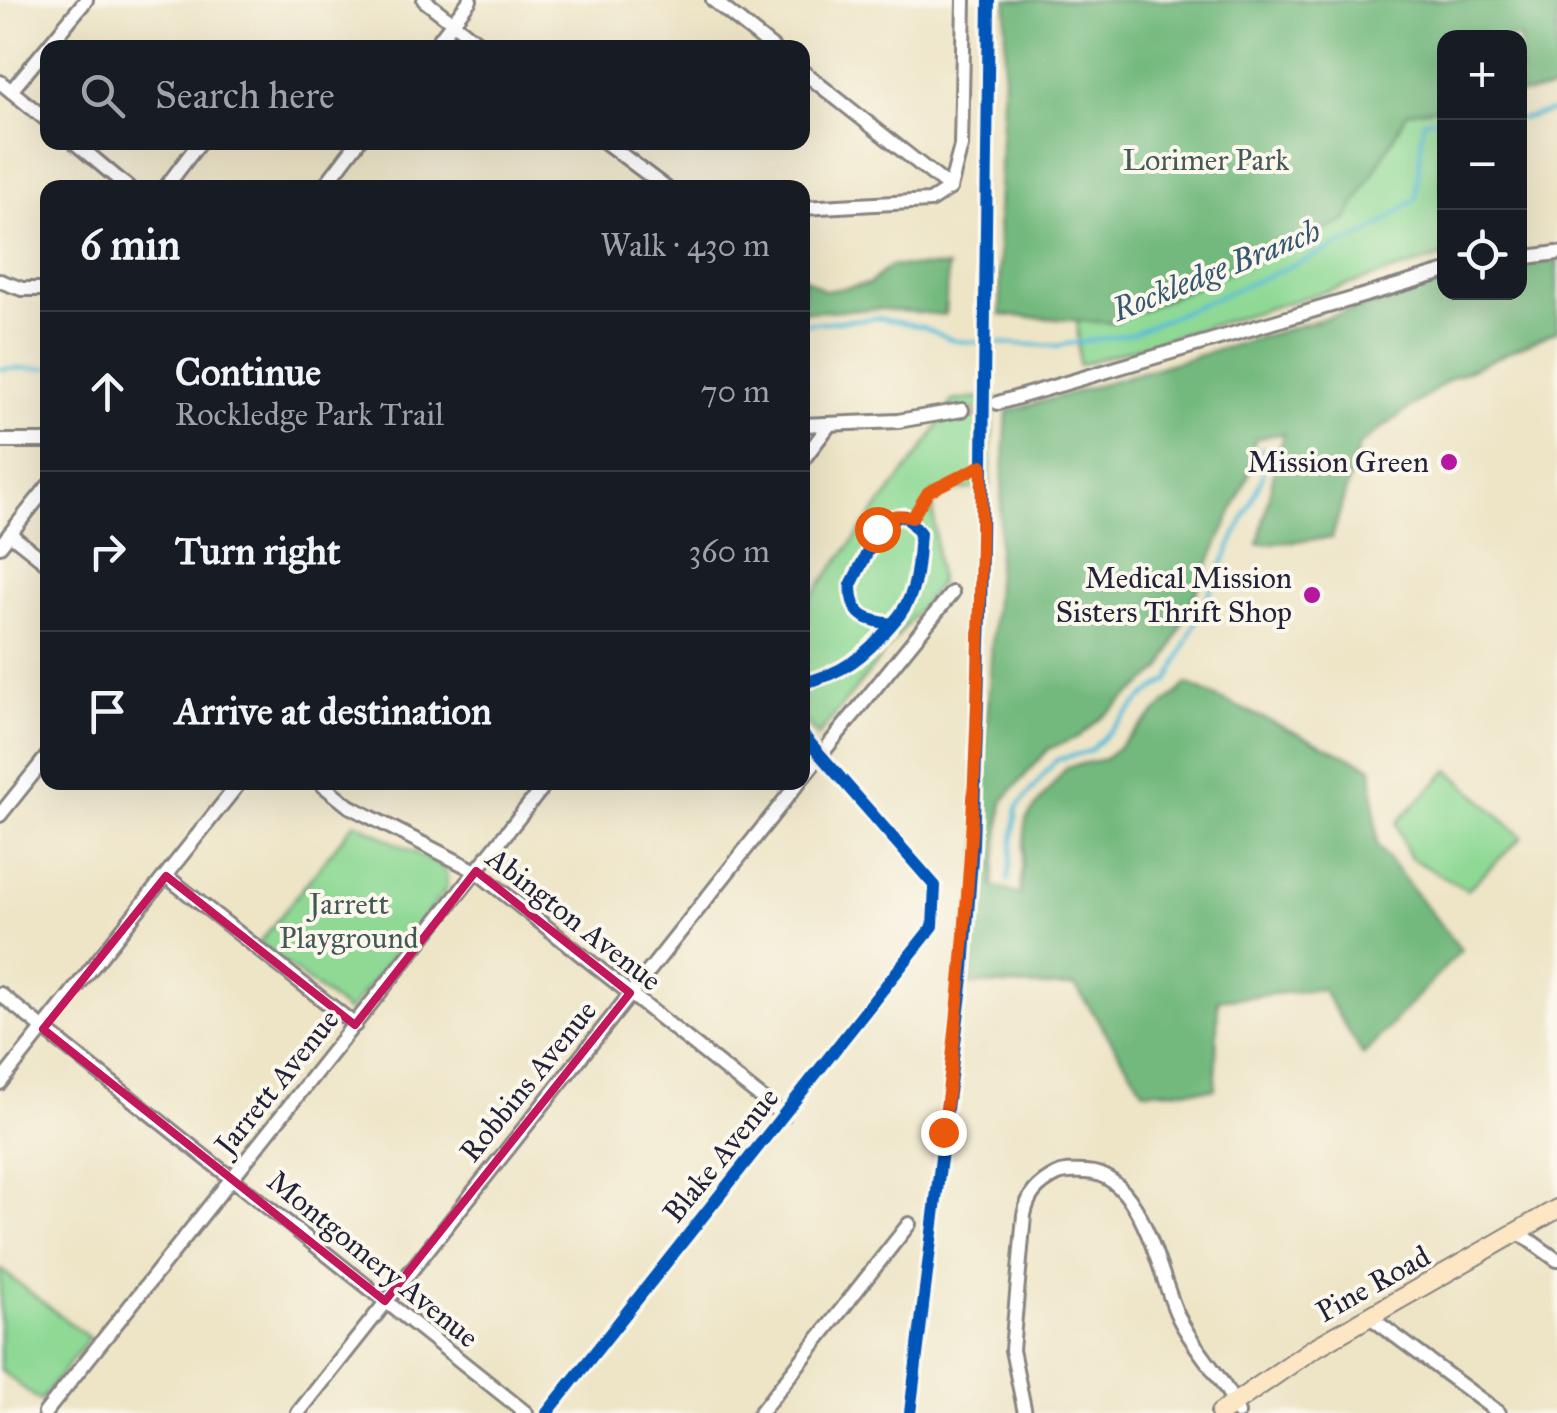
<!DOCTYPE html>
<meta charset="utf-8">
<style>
body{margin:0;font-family:"IM FELL Great Primer",serif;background:#20242c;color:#f1f3f6}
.controls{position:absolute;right:30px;top:30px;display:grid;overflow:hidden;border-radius:20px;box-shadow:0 10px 40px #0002}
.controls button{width:90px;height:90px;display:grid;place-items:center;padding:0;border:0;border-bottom:2px solid #363941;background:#171b24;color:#f1f3f6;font:50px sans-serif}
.stop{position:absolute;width:30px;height:30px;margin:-22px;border:8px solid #ea580c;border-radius:50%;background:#fff}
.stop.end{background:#ea580c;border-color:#fff;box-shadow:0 2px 10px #0008}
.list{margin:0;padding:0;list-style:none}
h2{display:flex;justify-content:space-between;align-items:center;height:130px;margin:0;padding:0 40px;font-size:42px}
h2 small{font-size:32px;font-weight:400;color:#9ea1a6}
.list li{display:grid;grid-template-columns:65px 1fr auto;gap:30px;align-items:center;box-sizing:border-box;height:160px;padding:0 40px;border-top:2px solid #363941}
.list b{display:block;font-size:38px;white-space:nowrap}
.list p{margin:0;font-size:32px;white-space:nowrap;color:#9ea1a6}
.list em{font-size:32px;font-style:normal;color:#9ea1a6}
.icon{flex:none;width:55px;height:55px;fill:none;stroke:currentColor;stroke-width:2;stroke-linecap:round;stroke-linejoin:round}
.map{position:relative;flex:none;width:1557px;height:1413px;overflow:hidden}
.search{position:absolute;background:#171b24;box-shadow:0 10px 40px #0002;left:40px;top:40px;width:770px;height:110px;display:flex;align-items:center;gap:25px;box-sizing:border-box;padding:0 35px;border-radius:20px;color:#9ea1a6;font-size:38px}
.panel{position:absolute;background:#171b24;box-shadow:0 10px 40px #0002;left:40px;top:180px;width:770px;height:610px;border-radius:20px}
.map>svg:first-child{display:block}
</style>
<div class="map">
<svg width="1557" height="1413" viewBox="0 0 1557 1413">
<rect width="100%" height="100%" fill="#fbf7ec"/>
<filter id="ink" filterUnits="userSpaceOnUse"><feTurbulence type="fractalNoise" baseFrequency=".01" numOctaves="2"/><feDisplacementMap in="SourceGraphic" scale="20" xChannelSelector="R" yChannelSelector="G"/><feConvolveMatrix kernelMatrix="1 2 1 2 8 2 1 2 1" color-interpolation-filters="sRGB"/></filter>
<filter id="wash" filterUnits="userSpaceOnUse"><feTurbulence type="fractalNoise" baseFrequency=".0048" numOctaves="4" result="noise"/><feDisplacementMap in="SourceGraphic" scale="40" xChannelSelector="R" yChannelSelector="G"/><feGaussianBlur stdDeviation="2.25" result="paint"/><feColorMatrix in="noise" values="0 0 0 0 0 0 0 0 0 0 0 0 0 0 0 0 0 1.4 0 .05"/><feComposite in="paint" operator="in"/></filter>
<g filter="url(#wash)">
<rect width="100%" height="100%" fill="#eee5c7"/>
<g fill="#8fd995" stroke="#587e68" stroke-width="2.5">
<polygon points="1037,0 1438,0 1434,2 1444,256 1079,365 1077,303"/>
<polygon points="995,396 989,487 932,493 939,584 818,736 803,719 802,609 930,439 952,401"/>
<polygon points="1449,770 1522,837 1467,890 1409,857 1396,823"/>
<polygon points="355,822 440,866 446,871 447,888 348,1012 259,943"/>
<polygon points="0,1269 89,1338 40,1401 0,1370"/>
</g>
<g fill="#73b97e" stroke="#4a6e5c" stroke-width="2.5">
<polygon points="1007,0 1557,0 1557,89 1520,94 1520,38 1444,38 1444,106 1408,112 1346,221 1113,323 1001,315 998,212"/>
<polygon points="1557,260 1557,331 1451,378 1359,445 1332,538 1258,544 1283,433 1255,439 1248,476 1162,669 1078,737 1048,749 1003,801 993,886 1020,895 1026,819 1067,767 1105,759 1187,684 1372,767 1377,845 1461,950 1363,1055 1322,989 1218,1000 1215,1089 1144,1091 1076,987 970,984 1007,412 1444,283 1444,292 1520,292 1520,265"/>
<polygon points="890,266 948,267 945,315 880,309 803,312 803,277 825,291 869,284"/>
</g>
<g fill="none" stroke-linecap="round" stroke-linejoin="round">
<g stroke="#59bdd7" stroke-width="4">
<polyline points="1520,119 1557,110"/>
<polyline points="802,324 878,318 923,327 955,341 1055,346 1131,334 1371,232 1416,199 1423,120 1444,118"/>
<polyline points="0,369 48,368"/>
<polyline points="1008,881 1017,808 1056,760 1090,751 1146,695 1169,680 1263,476 1262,447"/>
</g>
</g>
</g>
<g filter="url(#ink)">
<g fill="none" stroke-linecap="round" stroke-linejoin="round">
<polyline stroke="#c5beab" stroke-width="12" stroke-dasharray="12 6" stroke-linecap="butt" points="962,410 998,403"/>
<g stroke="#888481" stroke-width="18">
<g id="street">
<polyline points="424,0 485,48"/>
<polyline points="713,0 773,48"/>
<polyline points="433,48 470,0"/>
<polyline points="802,71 950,188"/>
<polyline points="0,82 48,121"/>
<polyline points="11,91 86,0"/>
<polyline points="74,142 129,188"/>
<polyline points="605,142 666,188"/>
<polyline points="165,188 200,142"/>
<polyline points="323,188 358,142"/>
<polyline points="950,188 961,146 964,0"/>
<polyline points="802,208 930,201 950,188"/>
<polyline points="1520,258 1557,253"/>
<polyline points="0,281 22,289 48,289"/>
<polyline points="998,403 1444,272"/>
<polyline points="802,425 898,421 962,410"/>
<polyline points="0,441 48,441"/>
<polyline points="802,461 830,424"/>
<polyline points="10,534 48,564"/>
<polyline points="0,546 48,486"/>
<polyline points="802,778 952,593"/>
<polyline points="319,782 349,806 476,871 784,1116"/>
<polyline points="0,815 48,755"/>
<polyline points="166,876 355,1025"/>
<polyline points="0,994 526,1413"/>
<polyline points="0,1083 240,782"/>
<polyline points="1518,1232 1557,1260"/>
<polyline points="1370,1317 1499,1413"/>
<polyline points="45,1413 547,782"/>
<polyline points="298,1413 799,782"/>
<polyline points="547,1413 933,926 935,886 802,734"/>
<polyline points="760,1413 909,1224"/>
<path d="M1025,1413L1012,1350L1024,1215C1028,1195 1037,1185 1056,1175C1066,1170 1075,1172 1086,1172C1142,1174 1158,1272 1177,1314C1193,1350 1224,1376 1238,1413"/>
</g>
</g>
<g stroke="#888481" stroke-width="22">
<polyline id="secondary" points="1220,1413 1311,1350 1557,1209"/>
</g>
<use href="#street" stroke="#fff" stroke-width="12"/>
<use href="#secondary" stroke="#fce6c4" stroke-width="18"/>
<g stroke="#fbf7ec" stroke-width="19">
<g id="cycleway">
<path d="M802,683C843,674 865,656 892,624C865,620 851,616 851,585L884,519L905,516L920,533C917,570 918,596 892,624"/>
<polyline points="547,1413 933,926 935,886 802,734"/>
<polyline points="910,1413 964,969 973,844 981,614 989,0"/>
</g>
</g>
<use href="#cycleway" stroke="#0057b8" stroke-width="12"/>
</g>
</g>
<g fill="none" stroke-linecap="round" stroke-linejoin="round" filter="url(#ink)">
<path stroke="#ea580c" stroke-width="12" d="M877,529C886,516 896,512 912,518L928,492L982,465C980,689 973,910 943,1132"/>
</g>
<path fill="none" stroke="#c2185b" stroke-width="8" stroke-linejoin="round" d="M476,871L630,993L385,1301L43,1029L166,876L355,1025Z"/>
<g fill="#b5179e" stroke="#fbf7ec" stroke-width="4">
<circle cx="1449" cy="462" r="10"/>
<circle cx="1312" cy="595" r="10"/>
</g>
<g text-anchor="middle" stroke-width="8" stroke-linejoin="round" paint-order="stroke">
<g font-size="30" fill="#435956" stroke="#fbf7ec">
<text x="1206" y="170">Lorimer Park</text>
<text x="349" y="914">Jarrett<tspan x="349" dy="34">Playground</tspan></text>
</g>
<g font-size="30" fill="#22223b" stroke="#fbf7ec" text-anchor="end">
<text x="1429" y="472">Mission Green</text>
<text x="1292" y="588">Medical Mission<tspan x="1292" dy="34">Sisters Thrift Shop</tspan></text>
</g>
<g font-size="30" fill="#22223b" stroke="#fbf7ec">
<text transform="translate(574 919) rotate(38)" y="10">Abington Avenue</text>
<text transform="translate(528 1081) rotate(-51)" y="10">Robbins Avenue</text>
<text transform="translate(277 1082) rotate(-51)" y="10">Jarrett Avenue</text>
<text transform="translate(721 1155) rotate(-51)" y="10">Blake Avenue</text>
<text transform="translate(373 1259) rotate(39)" y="10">Montgomery Avenue</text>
<text transform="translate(1373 1284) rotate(-29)" y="10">Pine Road</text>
</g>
<g font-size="32" font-style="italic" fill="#355872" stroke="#fbf7ec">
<text transform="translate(1216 270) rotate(-22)" y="11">Rockledge Branch</text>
</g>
</g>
</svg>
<div class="controls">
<button>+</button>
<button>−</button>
<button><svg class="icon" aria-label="locate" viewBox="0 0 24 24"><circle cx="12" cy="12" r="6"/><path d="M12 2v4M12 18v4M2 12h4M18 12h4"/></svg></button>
</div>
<div class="stop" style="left:877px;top:529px"></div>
<div class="stop end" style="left:943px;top:1132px"></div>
<div class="search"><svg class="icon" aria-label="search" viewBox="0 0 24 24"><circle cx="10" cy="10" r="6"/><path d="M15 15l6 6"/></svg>Search here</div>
<section class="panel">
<h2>6 min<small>Walk · 430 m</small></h2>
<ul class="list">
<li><svg class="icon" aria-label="ahead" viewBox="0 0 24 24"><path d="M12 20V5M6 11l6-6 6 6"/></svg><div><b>Continue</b><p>Rockledge Park Trail</p></div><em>70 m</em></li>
<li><svg class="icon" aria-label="right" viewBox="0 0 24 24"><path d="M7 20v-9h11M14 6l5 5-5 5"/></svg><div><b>Turn right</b></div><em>360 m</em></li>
<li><svg class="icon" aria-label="arrive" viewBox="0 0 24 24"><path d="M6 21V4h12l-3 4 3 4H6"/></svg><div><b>Arrive at destination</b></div></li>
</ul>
</section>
</div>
